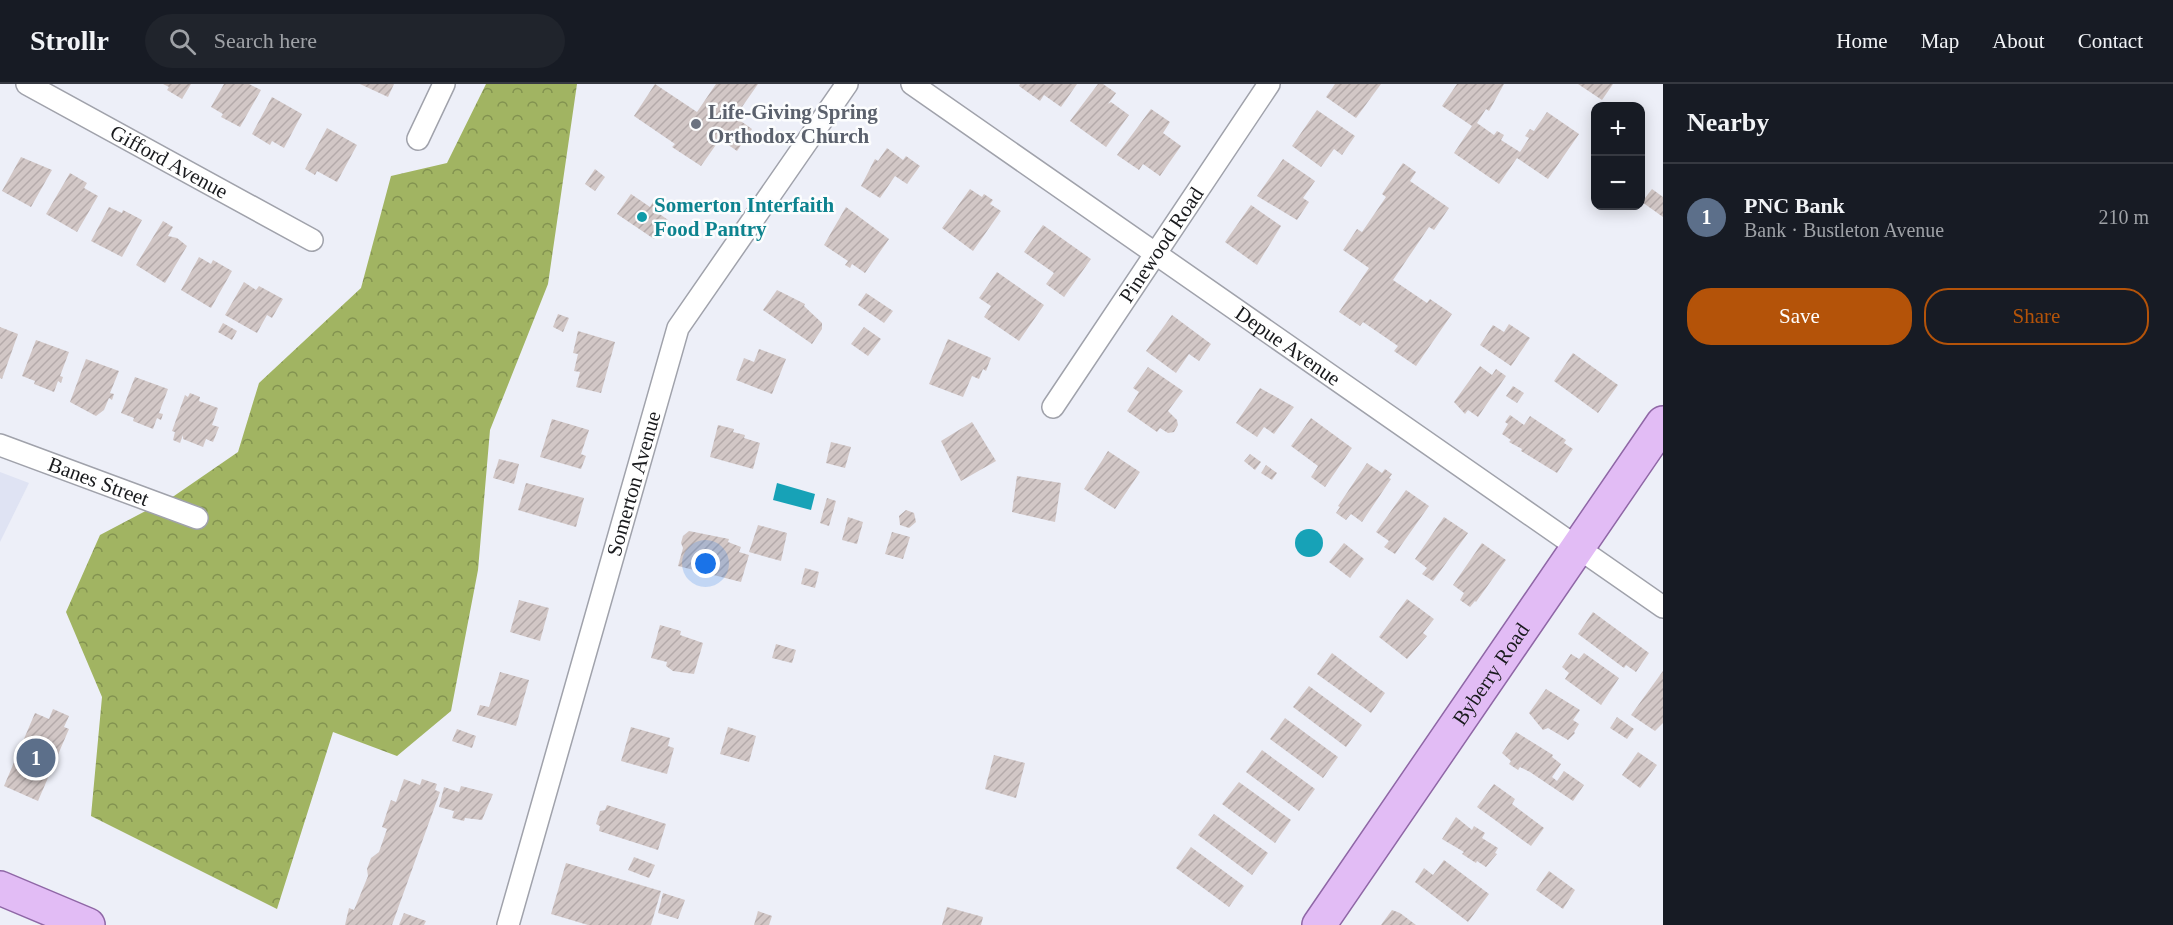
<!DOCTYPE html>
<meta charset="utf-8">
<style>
body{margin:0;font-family:Georgia,serif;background:#20242c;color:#f1f3f6}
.controls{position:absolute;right:18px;top:18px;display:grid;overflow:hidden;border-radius:12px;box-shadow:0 3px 15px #0003}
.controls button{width:54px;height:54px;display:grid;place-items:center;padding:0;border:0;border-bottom:2px solid #363941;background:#171b24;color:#f1f3f6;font:30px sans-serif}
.you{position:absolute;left:706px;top:480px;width:21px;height:21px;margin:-15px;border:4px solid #fff;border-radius:50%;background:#1a73e8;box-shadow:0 0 0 9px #1a73e833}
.badge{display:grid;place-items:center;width:39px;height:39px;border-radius:50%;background:#b45309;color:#fff;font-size:20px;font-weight:700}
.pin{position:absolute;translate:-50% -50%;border:3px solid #fff;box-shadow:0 2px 6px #0006}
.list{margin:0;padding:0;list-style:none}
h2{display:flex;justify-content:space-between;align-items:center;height:78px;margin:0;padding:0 24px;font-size:26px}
h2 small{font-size:20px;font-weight:400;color:#9ea1a6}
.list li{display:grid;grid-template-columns:39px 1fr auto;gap:18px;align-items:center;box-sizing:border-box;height:108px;padding:0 24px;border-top:2px solid #363941}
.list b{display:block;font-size:22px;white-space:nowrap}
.list p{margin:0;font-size:20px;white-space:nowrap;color:#9ea1a6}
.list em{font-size:20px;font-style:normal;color:#9ea1a6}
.actions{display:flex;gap:12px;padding:18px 24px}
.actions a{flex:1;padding:14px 0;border:2px solid #b45309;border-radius:24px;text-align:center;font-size:21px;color:#b45309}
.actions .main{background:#b45309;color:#fff}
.icon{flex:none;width:33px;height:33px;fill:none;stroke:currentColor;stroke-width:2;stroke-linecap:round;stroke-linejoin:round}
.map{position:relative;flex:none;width:1663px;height:841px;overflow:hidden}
header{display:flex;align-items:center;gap:36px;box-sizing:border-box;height:84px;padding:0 30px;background:#171b24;border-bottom:2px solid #363941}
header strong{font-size:28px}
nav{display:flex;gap:33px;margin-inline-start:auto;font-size:21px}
.search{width:420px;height:54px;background:#20242c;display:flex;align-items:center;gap:15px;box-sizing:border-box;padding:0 21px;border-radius:33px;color:#9ea1a6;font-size:22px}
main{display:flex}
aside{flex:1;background:#171b24}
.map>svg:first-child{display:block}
</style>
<header>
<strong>Strollr</strong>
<div class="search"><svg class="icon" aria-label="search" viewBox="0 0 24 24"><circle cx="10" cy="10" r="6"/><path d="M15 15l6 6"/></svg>Search here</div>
<nav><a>Home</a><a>Map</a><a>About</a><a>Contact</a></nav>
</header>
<main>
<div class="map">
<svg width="1663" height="841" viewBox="0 0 1663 841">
<defs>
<pattern id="forest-crowns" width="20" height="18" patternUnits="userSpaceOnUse" patternTransform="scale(1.5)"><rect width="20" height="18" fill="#a1b462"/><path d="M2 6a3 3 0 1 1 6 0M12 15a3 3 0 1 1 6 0" fill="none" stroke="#829250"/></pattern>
<pattern id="building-hatch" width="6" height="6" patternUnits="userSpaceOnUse" patternTransform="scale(1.5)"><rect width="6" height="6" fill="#d2c7c6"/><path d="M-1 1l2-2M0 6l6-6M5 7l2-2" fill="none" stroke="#b4aaaa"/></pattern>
</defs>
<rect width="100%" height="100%" fill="#edeff8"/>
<polygon fill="#dfe3f3" points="0,388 29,399 0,458"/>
<polygon fill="url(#forest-crowns)" points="486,0 577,0 548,200 490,346 478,486 451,627 397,672 333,648 277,825 91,732 102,613 66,528 100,451 174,412 238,368 259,299 361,204 391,92 447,79"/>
<g fill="#17a2b7">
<polygon points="777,399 815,410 811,426 773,416"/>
<circle cx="1309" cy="459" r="14"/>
</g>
<g fill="url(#building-hatch)">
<polygon points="163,0 191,0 182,15 167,6 169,3"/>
<polygon points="224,0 249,0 261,6 240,43 221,33 223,30 211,23"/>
<polygon points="360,0 394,0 388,13"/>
<polygon points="655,0 697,28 716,0 758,0 735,33 752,45 737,67 720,55 701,82 672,63 675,60 634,32"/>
<polygon points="1020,0 1077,0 1061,23 1044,11 1040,17 1019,2"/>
<polygon points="1098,0 1103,0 1116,9 1108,20 1111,18 1129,31 1106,63 1070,37"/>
<polygon points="1335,0 1381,0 1356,34 1326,13"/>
<polygon points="1457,0 1504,0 1489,27 1486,25 1477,39 1494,51 1497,47 1504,51 1501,56 1520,68 1529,54 1525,52 1530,45 1534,47 1547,28 1579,50 1548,95 1517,74 1499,100 1454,69 1472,42 1442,22"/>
<polygon points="1578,0 1613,0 1602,16"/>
<polygon points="272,13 302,30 284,64 272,57 270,61 252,50"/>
<polygon points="1151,25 1170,38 1163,49 1181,62 1160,92 1143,80 1139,86 1117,71"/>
<polygon points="1317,26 1355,52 1342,71 1334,65 1321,83 1292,62"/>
<polygon points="327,44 357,61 337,98 317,87 315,91 305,85"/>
<polygon points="887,64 903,76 906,72 920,82 907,100 895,92 880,114 861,102 875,75 878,77"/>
<polygon points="21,73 52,86 31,123 2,107"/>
<polygon points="1283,75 1315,97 1303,114 1309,118 1297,136 1257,112"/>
<polygon points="1403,79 1416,88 1410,97 1449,124 1434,146 1429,143 1393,196 1427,219 1430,215 1452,230 1416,282 1394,267 1398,262 1363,238 1360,242 1339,228 1369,184 1343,166 1357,145 1362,148 1386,113 1382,110"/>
<polygon points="595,85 605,93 595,107 585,100"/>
<polygon points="70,89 87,99 84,104 98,112 77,148 46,130"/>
<polygon points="970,105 982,113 984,110 993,116 990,120 1001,127 973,167 942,144"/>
<polygon points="1652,105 1663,113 1663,133 1642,118"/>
<polygon points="631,110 650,123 653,118 658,121 654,126 668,136 664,141 668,144 662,153 658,150 654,155 617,130"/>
<polygon points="1251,121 1281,142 1257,181 1225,158"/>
<polygon points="109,123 122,129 123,126 142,136 122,173 91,157"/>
<polygon points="846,123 889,155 865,189 852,180 850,184 845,181 848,177 824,161"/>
<polygon points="163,137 173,143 168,152 177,154 187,162 165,199 136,181"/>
<polygon points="1043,141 1091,175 1064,213 1046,200 1054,189 1024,168"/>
<polygon points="199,173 211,180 213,176 232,187 211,224 181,206"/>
<polygon points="997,188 1044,221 1019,257 984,233 991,222 979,214"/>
<polygon points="244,198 256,206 259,202 283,215 272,234 267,231 257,249 225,231"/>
<polygon points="777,206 805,220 804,222 822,239 822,245 812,260 763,226"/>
<polygon points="866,209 893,227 884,239 858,221"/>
<polygon points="558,230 569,234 563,248 553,243"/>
<polygon points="1172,231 1211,260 1199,277 1189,270 1176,289 1146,267"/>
<polygon points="223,239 237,247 232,256 218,248"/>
<polygon points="1509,240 1530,254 1511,282 1480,261 1493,241 1504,248"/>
<polygon points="0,243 18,250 2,295 0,294"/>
<polygon points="864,243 881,255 868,272 851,260"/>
<polygon points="578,247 615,258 601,309 576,303 580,288 574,287 578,270 573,269"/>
<polygon points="948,255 991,274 986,287 983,285 979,295 972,292 963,313 929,300"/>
<polygon points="36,256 69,268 60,292 63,293 61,299 58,297 54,308 34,300 35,297 22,292"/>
<polygon points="759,265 786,275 772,310 736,296 744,274 754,278"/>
<polygon points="1573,269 1618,301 1598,329 1554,297"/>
<polygon points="86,275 119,287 110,309 114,310 112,316 109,314 104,326 96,332 70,318"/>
<polygon points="1480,282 1492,291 1496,285 1506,292 1478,333 1468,326 1465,330 1454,318"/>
<polygon points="1148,283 1183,307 1168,327 1177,336 1178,341 1174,348 1168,349 1160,344 1157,348 1127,327 1139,308 1133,304"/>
<polygon points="135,293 168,305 159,329 163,330 161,336 157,334 153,345 133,337 134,334 121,329"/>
<polygon points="1513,302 1524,309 1517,319 1506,312"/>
<polygon points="1260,304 1294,323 1274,350 1264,343 1257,353 1236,339"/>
<polygon points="190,309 200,313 199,317 218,324 212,341 219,343 213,358 206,355 203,363 183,355 183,351 180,359 173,356 175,348 172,347 185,311 188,313"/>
<polygon points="1510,331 1524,341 1530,332 1566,356 1564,359 1573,365 1557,389 1521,367 1522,365 1509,358 1511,356 1502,350 1508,340 1505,338"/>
<polygon points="1311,334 1352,364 1325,403 1311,393 1318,382 1291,362"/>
<polygon points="552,335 589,346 581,370 586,372 581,385 540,373"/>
<polygon points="972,338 996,377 961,397 941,357"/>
<polygon points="718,341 734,345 733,348 745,351 744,354 760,359 753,385 710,373"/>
<polygon points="831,358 851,363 845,384 826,379"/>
<polygon points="1108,367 1140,388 1115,425 1084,405"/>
<polygon points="1250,370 1261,378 1255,386 1244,377"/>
<polygon points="499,375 519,380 514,400 493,394"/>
<polygon points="1367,379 1382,389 1385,385 1392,390 1389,394 1391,395 1362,438 1351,430 1346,436 1336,429 1340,423 1338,422"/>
<polygon points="1266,381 1277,389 1272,396 1261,389"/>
<polygon points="1017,392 1061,399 1055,438 1012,428"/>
<polygon points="526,399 584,414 576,443 518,426"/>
<polygon points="1406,406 1429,422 1395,470 1384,463 1389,457 1376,448"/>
<polygon points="827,414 836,417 829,442 820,439"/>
<polygon points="906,426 914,429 916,438 909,444 900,441 899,432"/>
<polygon points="848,433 863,438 857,460 842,456"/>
<polygon points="1444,433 1468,449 1433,497 1422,490 1427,484 1415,475"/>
<polygon points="758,441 787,449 781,477 749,468"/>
<polygon points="689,447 729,455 728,458 741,463 739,468 749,471 741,498 678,482 683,464 681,459 683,452"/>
<polygon points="892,448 910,453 903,475 885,470"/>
<polygon points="1344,459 1364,475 1350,494 1329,478"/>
<polygon points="1482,459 1506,476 1476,518 1475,517 1470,523 1460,516 1464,509 1453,501"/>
<polygon points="805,484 819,488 815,504 801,500"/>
<polygon points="1407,515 1434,535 1423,549 1427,552 1407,575 1379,553"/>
<polygon points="519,516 549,524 540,557 510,548"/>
<polygon points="1593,528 1649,569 1636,588 1626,581 1624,584 1578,550"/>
<polygon points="660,541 681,547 680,551 703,559 694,590 673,587 666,582 667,578 651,574"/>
<polygon points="776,560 796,566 792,579 772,574"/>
<polygon points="1332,569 1385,609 1371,629 1317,590"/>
<polygon points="1584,569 1619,594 1601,621 1565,595 1569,589 1562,583 1571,570 1579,575"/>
<polygon points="1663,587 1663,639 1655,647 1631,631"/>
<polygon points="500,588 529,596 516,642 477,631 480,621 489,623"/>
<polygon points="1309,602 1362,641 1346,663 1293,623"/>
<polygon points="1546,605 1580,626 1573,636 1579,640 1574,648 1575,649 1568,656 1548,644 1543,646 1529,629"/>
<polygon points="53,625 69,632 64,643 69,645 38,717 4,702 35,629 49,635"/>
<polygon points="1617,633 1634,645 1627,655 1610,644"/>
<polygon points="1285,634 1338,673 1323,694 1270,655"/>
<polygon points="631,643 670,654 668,662 674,664 667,690 621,677"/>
<polygon points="728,643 756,652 749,678 720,670"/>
<polygon points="457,645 476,652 472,664 452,657"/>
<polygon points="1516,648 1553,671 1552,673 1561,680 1552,693 1557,697 1564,687 1584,701 1573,717 1530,688 1520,683 1518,686 1509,680 1511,677 1502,669"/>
<polygon points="1262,666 1315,705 1299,727 1246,688"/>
<polygon points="1638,668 1657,681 1640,704 1622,691"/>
<polygon points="994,671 1025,679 1016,714 985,705"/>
<polygon points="404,695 420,701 422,695 437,700 435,706 440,708 392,841 345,841 349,824 354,826 368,792 367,785 371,774 379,768 387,745 382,743 391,716 396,718"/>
<polygon points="1239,698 1291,736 1275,759 1222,720"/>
<polygon points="1494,700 1515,715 1512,720 1544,744 1531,762 1477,723"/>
<polygon points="461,702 493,710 482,736 465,734 464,737 452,734 454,727 439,723 444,703 459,708"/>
<polygon points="607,721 666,740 658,766 599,747 600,742 596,740 600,727 605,726"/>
<polygon points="1214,730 1268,769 1252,791 1198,751"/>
<polygon points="1456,733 1472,746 1474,742 1485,749 1482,754 1498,764 1495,769 1497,770 1486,783 1477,777 1476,779 1462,770 1464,768 1442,755"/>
<polygon points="1191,763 1244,802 1229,823 1176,784"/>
<polygon points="634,773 655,781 649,794 628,786"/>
<polygon points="1444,776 1489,810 1468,838 1415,798 1424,784 1433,791"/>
<polygon points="566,779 661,807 651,841 588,841 551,830"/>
<polygon points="1549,787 1575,806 1563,825 1536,806"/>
<polygon points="663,809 685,816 678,835 658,829"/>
<polygon points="947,823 983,833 981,841 942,841"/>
<polygon points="1392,826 1400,829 1416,841 1381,841"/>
<polygon points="758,827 772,832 769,841 754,841"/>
<polygon points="404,829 426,837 424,841 399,841"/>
</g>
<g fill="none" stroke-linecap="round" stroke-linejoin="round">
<g stroke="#a0a2ab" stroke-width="24">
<g id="minor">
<path id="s1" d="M27,0L312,156"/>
<path id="s2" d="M912,0L1663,523"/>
<polyline points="418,55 444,0"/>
<path id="s3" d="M1053,323L1269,0"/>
<path id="s4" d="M0,361L197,434"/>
<path id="s5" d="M508,841L678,244L847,0"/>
</g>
</g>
<g stroke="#8f67a6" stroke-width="36">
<g id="primary">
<polyline points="0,804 88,841"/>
<path id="s6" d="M1319,841L1663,339"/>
</g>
</g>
<use href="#minor" stroke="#fff" stroke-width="21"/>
<use href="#primary" stroke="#e2bcf5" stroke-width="33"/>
</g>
<circle fill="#6b7280" stroke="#fcfdfe" stroke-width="2" cx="696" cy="40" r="6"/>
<circle fill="#0f9aa8" stroke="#fcfdfe" stroke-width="2" cx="642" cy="133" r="6"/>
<g text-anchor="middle" stroke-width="5" stroke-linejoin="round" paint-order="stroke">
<g font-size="21" font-weight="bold" fill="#5b616d" stroke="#fcfdfe" text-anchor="start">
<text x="708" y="35">Life-Giving Spring<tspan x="708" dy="24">Orthodox Church</tspan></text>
</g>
<g font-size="21" fill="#191a1d" stroke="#fcfdfe">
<text dy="7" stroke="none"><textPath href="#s1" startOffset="162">Gifford Avenue</textPath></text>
<text dy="7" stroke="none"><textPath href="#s3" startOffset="195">Pinewood Road</textPath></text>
<text dy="7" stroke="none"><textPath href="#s2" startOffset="458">Depue Avenue</textPath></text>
<text dy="7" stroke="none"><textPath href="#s4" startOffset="105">Banes Street</textPath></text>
<text dy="7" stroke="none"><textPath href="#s5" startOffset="459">Somerton Avenue</textPath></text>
<text dy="7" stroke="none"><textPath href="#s6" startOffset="304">Byberry Road</textPath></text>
</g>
<g font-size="21" font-weight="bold" fill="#0d838f" stroke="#fcfdfe" text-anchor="start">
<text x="654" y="128">Somerton Interfaith<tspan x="654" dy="24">Food Pantry</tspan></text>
</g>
</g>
</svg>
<div class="controls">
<button>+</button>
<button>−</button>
</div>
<div class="you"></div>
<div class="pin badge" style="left:36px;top:674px;background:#5c6f8a">1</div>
</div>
<aside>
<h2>Nearby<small></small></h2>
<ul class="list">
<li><span class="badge" style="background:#5c6f8a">1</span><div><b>PNC Bank</b><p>Bank · Bustleton Avenue</p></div><em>210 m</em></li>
</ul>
<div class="actions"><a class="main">Save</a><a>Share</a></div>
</aside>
</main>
